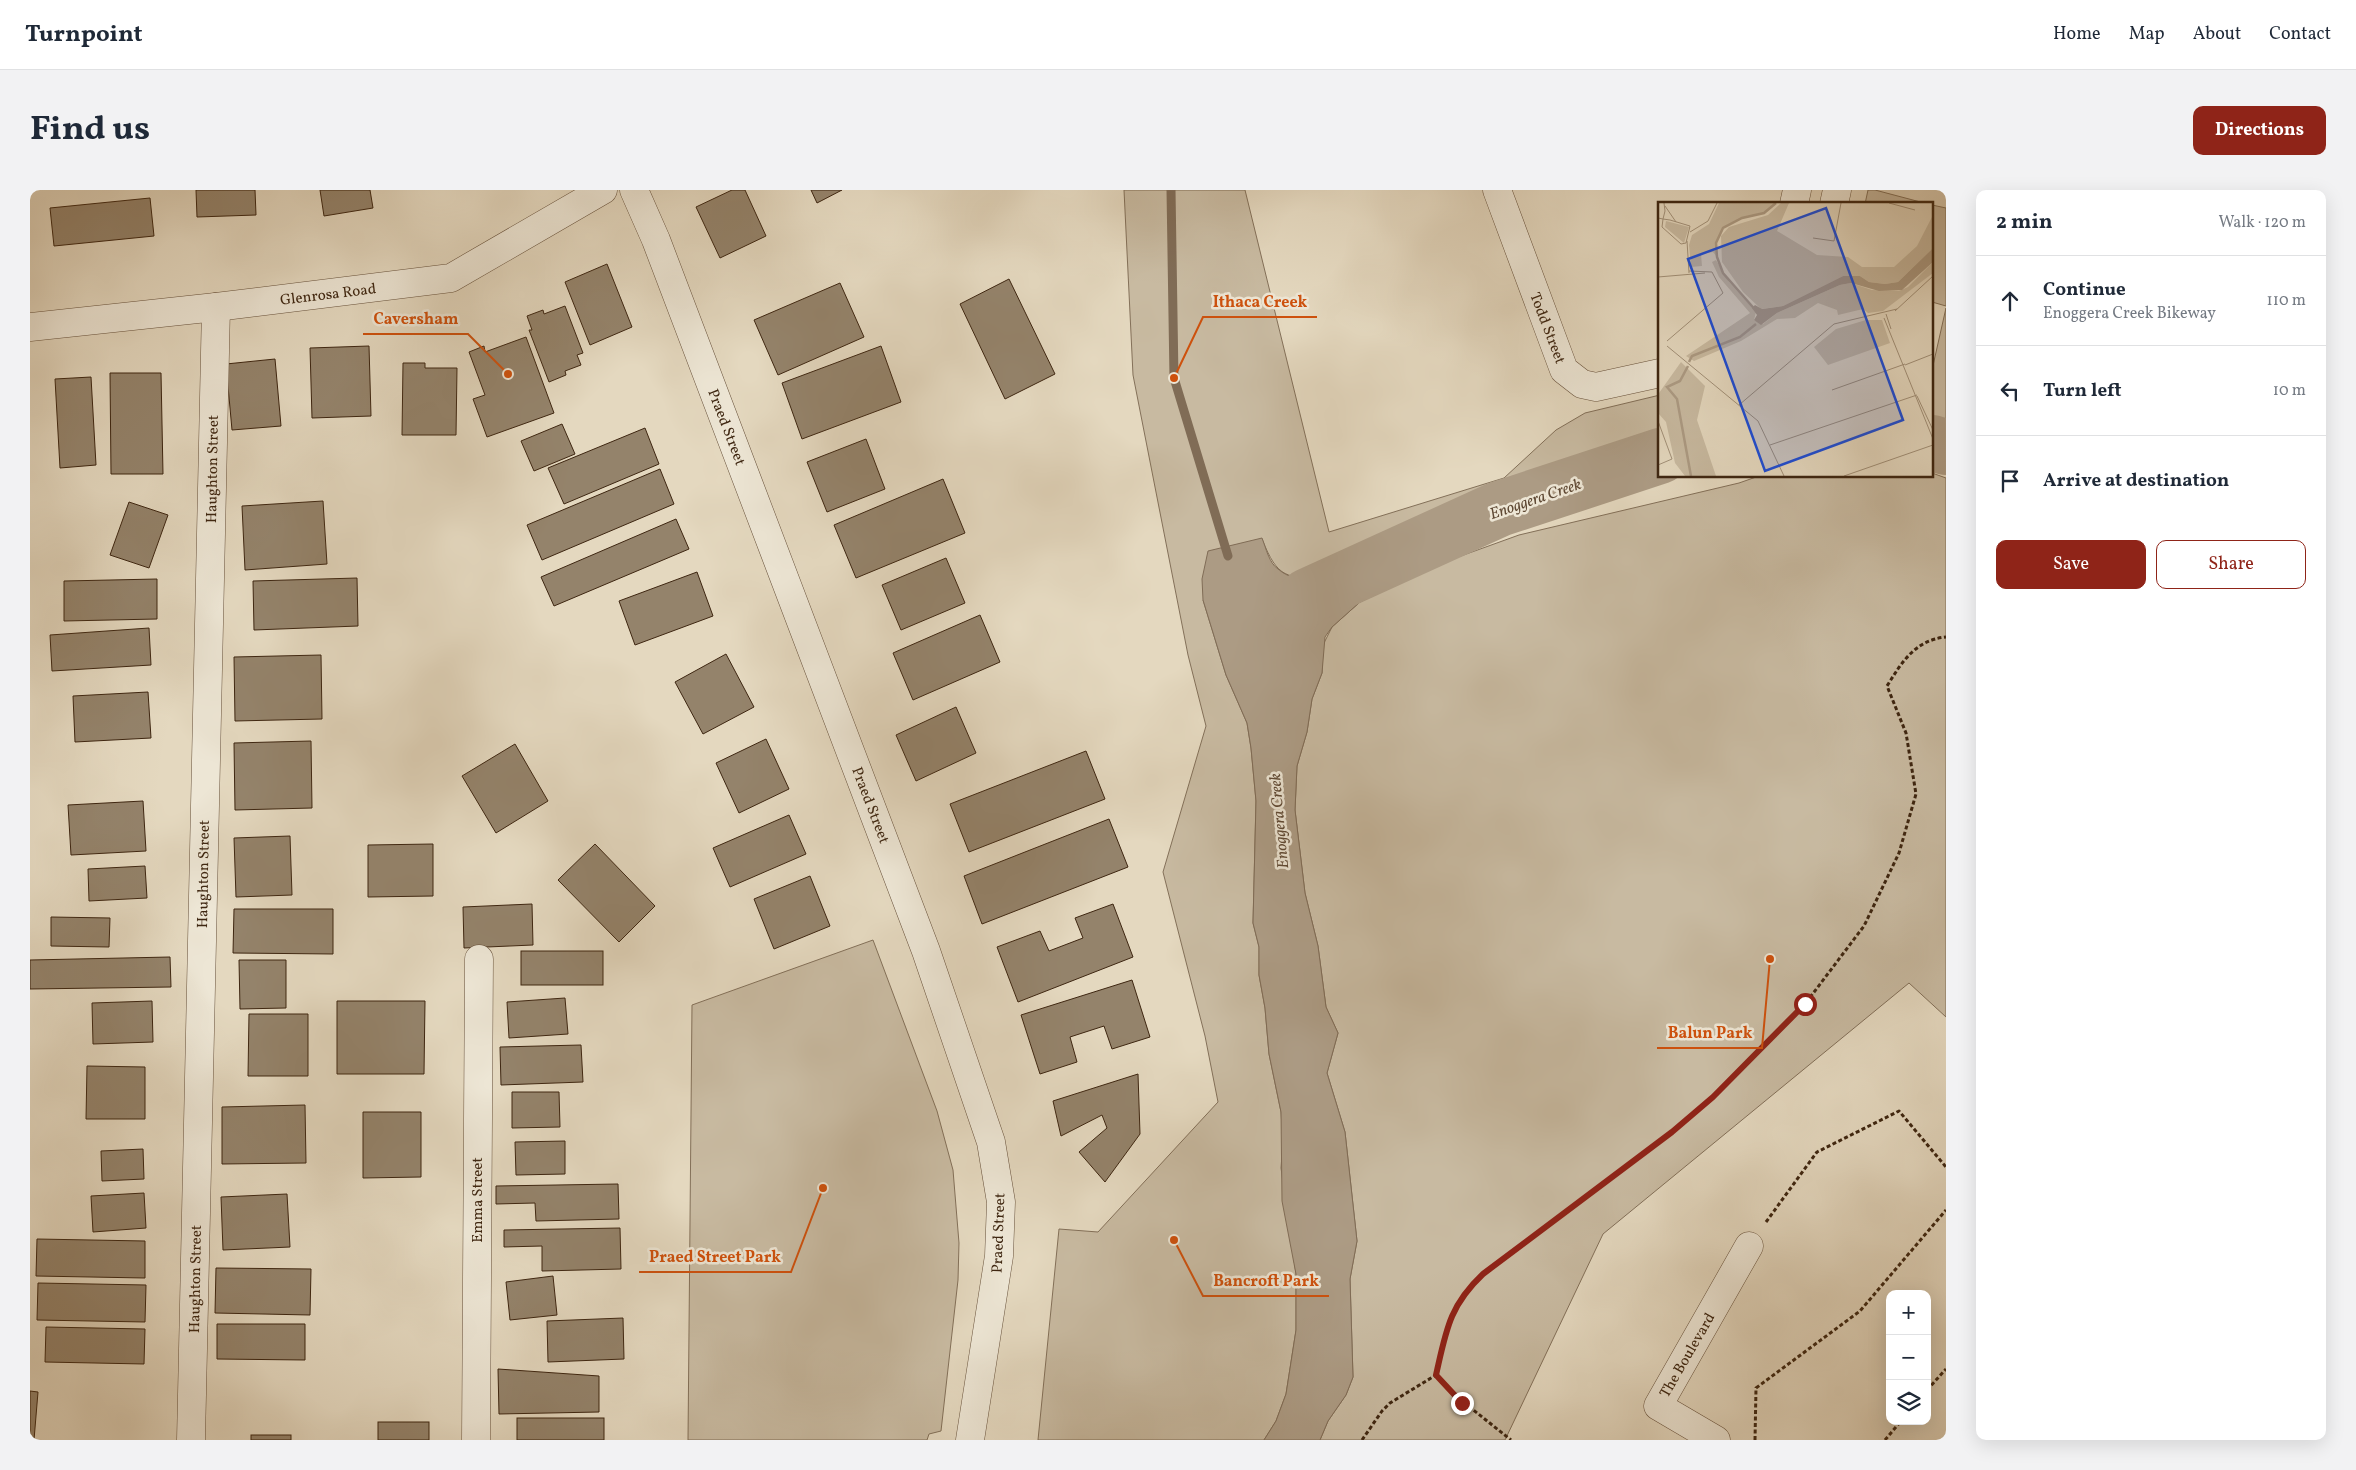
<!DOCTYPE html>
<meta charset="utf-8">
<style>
body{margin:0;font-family:Vollkorn,serif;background:#f2f2f3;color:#1f2937}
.controls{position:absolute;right:15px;bottom:15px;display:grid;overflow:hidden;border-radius:10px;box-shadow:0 5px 20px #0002}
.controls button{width:45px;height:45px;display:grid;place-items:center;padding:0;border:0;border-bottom:1px solid #e0e1e3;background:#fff;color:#1f2937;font:25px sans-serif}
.stop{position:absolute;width:15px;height:15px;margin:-11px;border:4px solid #8f2418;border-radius:50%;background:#fff}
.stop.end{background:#8f2418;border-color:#fff;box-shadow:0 1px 5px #0008}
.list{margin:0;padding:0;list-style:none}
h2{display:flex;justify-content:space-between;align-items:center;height:65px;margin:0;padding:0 20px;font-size:21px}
h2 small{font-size:16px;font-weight:400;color:#747a83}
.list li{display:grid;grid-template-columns:32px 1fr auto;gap:15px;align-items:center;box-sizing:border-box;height:90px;padding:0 20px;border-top:1px solid #e0e1e3}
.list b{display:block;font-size:19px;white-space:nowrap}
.list p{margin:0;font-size:16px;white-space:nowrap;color:#747a83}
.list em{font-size:16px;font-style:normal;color:#747a83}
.actions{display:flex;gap:10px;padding:15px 20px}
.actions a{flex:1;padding:11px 0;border:1px solid #8f2418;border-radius:10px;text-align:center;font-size:18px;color:#8f2418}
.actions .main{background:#8f2418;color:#fff}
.icon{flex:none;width:28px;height:28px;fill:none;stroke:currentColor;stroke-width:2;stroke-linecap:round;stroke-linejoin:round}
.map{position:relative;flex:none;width:1916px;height:1250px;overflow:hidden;border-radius:10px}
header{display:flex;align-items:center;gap:30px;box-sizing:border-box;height:70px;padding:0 25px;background:#fff;border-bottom:1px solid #e0e1e3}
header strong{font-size:24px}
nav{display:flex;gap:28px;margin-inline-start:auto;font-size:18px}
.intro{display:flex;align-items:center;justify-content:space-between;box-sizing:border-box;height:120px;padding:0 30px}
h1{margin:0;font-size:35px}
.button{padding:12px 22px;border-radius:10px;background:#8f2418;color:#fff;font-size:18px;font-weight:700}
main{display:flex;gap:30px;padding:0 30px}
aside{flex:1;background:#fff;border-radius:10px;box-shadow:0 5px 20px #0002}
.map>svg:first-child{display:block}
</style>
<header>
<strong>Turnpoint</strong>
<nav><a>Home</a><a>Map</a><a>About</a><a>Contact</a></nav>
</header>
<div class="intro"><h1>Find us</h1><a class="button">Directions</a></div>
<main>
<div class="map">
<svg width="1916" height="1250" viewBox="0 0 1916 1250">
<rect width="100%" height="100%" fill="#e4d8bf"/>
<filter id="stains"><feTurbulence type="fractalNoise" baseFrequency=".004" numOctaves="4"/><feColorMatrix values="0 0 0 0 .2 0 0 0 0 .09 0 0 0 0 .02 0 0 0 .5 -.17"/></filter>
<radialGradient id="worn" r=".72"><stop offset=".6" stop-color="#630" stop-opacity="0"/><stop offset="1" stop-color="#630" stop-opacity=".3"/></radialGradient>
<g fill="#c8baa1" stroke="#837059">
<path d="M1094,0H1215L1299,342L1474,288L1526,240L1555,223L1630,205V255L1482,306L1297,388C1256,388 1248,389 1232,349L1173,410L1196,485L1217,533L1221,558L1226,611L1223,733L1229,757V785L1235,818L1239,864L1251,922L1253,952L1251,978L1266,1084V1140L1256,1204L1246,1231L1234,1250H1008L1029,1039L1068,1042L1188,912L1175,846L1133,682L1176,536L1158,465L1103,185Z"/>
<polygon points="1838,0 1845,0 1898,14 1835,14"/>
<polygon points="1902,15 1916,18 1916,116 1902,112"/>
<polygon points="1916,118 1916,257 1902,253 1902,180"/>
<polygon points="1902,283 1916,288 1916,827 1879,793 1573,1044 1475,1250 1290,1250 1298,1231 1316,1205 1323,1187 1320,1089 1327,1051 1315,942 1297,883 1308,843 1296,817 1288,756 1275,703 1265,620 1267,576 1277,542 1282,509 1292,483 1293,455 1302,437 1330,412 1417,371 1489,345 1709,293 1729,286 1902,286"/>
<polygon points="843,750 907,921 923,980 929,1053 928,1090 911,1241 899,1244 897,1250 658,1250 662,815"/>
</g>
<path fill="#ac9b84" stroke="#806c56" d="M1232,348C1236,358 1239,373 1248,379C1273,401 1310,382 1336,372L1346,404L1330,412L1302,437L1295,447L1292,483L1282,509L1277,542L1267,576L1265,620L1275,703L1288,756L1296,817L1308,843L1297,883L1315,942L1327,1051L1320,1089L1323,1187L1316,1205L1298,1231L1290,1250H1234L1246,1231L1256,1204L1266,1140V1084L1252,1011L1251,922L1239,864L1235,818L1229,785V757L1223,733L1226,611L1221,558L1217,533L1196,485L1173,410L1172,389L1178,361Z"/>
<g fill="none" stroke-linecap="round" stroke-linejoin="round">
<polyline stroke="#806c56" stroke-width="9" points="1141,0 1144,188 1198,366"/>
<g stroke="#ac9b84" stroke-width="56">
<polyline points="1902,253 1916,257"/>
<polyline points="1269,414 1278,406 1469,319 1630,266"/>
</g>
</g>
<g fill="#94836b" stroke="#3e2611">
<polygon points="166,0 225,0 226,25 167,27"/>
<polygon points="290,0 340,0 343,18 294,26"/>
<polygon points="702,0 715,0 736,46 690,68 666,17"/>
<polygon points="781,0 812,0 787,13"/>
<polygon points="120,8 124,46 24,56 20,18"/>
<polygon points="577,74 602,137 560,155 535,92"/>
<polygon points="979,89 1025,184 975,209 930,114"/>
<polygon points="810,93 834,147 748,185 724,130"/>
<polygon points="535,116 553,163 547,165 551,175 535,181 536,185 519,192 499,140 502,140 497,126 513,120 514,124"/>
<polygon points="496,147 524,223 457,247 443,209 455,205 439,162 454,156 455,162"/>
<polygon points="339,156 341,226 282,228 280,158"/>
<polygon points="851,156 871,212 772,249 752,193"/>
<polygon points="245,169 251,236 202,240 196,174"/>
<polygon points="373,173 395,173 395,178 427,178 426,245 372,245"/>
<polygon points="80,183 131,183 133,284 81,284"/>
<polygon points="61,187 66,275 30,278 25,189"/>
<polygon points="532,234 545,264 504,281 491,251"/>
<polygon points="615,238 629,274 534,314 518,278"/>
<polygon points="836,249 855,299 797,322 777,272"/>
<polygon points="630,279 644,314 512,370 497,335"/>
<polygon points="913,289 935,343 826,388 804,335"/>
<polygon points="293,311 297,374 215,380 212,316"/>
<polygon points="99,312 138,325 119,378 80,365"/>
<polygon points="646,329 659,359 524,416 511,387"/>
<polygon points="916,368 935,413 871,440 852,395"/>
<polygon points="667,382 683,426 605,455 589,411"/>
<polygon points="327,388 328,436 224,440 223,391"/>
<polygon points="127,389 127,429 34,431 34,391"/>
<polygon points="950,425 970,472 883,510 863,463"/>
<polygon points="119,438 121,475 22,481 20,445"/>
<polygon points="696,464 724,517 673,544 645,492"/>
<polygon points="291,465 292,529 205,531 204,467"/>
<polygon points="118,502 121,548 45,552 43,506"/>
<polygon points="926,517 946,563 886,591 866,545"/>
<polygon points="736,549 759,599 709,623 686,573"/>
<polygon points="281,551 282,618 205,620 204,553"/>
<polygon points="485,554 518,611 466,643 432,586"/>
<polygon points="1056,561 1075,609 939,662 920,614"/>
<polygon points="113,611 116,661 41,665 38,615"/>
<polygon points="759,625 776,664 700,697 683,658"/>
<polygon points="1079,629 1098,677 952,734 934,686"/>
<polygon points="260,646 262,705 206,707 204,648"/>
<polygon points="403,654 403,706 338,707 338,655"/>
<polygon points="565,654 625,716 589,752 528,690"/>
<polygon points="115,676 117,708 59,711 58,679"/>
<polygon points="780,686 800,736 744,759 724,709"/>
<polygon points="502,714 503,755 434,758 433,717"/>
<polygon points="1083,714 1103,767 988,812 967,757 1010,741 1019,761 1053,748 1045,728"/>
<polygon points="204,719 303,719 303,764 203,763"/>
<polygon points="21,727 80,728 79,757 21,756"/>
<rect x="491" y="761" width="82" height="34"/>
<polygon points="140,767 141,797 0,799 0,770"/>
<polygon points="209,770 256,770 256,818 210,819"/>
<polygon points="1102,790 1120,847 1082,859 1074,836 1040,847 1047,872 1010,884 991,825"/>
<polygon points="535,808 538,844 479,848 477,812"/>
<polygon points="122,811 123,852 63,854 62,813"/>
<polygon points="307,811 395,811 394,884 307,884"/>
<polygon points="219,824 278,824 278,886 218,886"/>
<polygon points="551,855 553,892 471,895 470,857"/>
<polygon points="57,876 115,877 115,929 56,929"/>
<polygon points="1108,884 1110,944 1075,992 1049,962 1077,938 1072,925 1031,946 1023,911"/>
<polygon points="482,902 529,902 530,937 482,938"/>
<polygon points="275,915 276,973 192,974 192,917"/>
<polygon points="333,922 391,922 391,987 333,988"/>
<polygon points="535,951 535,984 486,985 485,952"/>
<polygon points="113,959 114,989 72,991 71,961"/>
<polygon points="588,994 589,1029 506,1031 505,1013 466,1014 466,996"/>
<polygon points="114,1003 116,1038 63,1042 61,1006"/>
<polygon points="257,1004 260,1057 193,1060 191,1007"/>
<polygon points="590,1038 591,1079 512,1081 512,1056 474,1057 474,1040"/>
<polygon points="7,1049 115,1051 115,1088 6,1086"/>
<polygon points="186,1078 281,1079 280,1125 185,1123"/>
<polygon points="523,1086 527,1125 480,1130 476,1092"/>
<polygon points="8,1093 116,1095 115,1132 7,1130"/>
<polygon points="593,1128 594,1169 518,1172 517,1131"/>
<polygon points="187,1134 275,1134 275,1170 187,1169"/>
<polygon points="16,1137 115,1139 114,1174 15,1172"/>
<polygon points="468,1179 569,1186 569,1222 469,1224"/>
<polygon points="0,1201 8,1202 4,1250 0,1250"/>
<rect x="487" y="1228" width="87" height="22"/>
<rect x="348" y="1232" width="51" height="18"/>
<rect x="221" y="1245" width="40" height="5"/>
</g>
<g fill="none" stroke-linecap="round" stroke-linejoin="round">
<g stroke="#68523c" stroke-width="29">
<g id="minor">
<polyline points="604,0 626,50 896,761 961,952 971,1012 969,1066 940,1250"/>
<polyline points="1467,0 1534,180 1552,194 1566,197 1630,183"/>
<polyline points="1764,14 1767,0"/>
<polyline points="1804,14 1807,0"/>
<polyline points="0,137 186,117 421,88 573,0"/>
<polyline points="161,1250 186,117"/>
<polyline points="446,1250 449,769"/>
<polyline points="1686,1250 1628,1216 1719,1056"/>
</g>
</g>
<g stroke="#3e2611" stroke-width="3" stroke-dasharray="4 2.5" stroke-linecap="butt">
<polyline points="1736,1032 1787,962 1869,921 1916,977"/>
<polyline points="1406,1185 1422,1203 1481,1250"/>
<polyline points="1897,1200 1916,1179"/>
<path d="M1332,1250L1352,1221L1360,1213L1406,1185C1416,1141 1419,1116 1453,1084L1642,942L1683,907L1775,814L1834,736L1869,663L1886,604L1876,543L1857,496C1872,472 1885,450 1916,447"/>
<polyline points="1725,1250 1726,1198 1830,1121 1916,1020"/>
<polyline points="1855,1250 1871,1231"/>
</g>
<use href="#minor" stroke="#ede6d5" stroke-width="28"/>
</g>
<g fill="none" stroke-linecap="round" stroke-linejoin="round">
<path stroke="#8f2418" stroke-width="6" d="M1432,1213L1406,1185C1416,1141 1419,1116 1453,1084L1642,942L1683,907L1775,814"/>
</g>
<g text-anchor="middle" stroke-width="5" stroke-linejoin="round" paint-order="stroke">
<g font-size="15" fill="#3e2611" stroke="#ede6d5">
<text transform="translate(298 104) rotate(-7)" y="5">Glenrosa Road</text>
<text transform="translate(1518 138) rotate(69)" y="5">Todd Street</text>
<text transform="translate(697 237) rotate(69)" y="5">Praed Street</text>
<text transform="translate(182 279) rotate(-89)" y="5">Haughton Street</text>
<text transform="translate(841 615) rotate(69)" y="5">Praed Street</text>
<text transform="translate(173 684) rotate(-89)" y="5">Haughton Street</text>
<text transform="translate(447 1010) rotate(-90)" y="5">Emma Street</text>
<text transform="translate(968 1043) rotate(-88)" y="5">Praed Street</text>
<text transform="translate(165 1089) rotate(-89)" y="5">Haughton Street</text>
<text transform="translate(1657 1165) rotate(-60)" y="5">The Boulevard</text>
</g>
<g font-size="16" font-style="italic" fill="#5f4934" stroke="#ede6d5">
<text transform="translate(1505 308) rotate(-19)" y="6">Enoggera Creek</text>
<text transform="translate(1248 631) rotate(-95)" y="6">Enoggera Creek</text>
</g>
</g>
<g transform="translate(1628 12)">
<rect width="275" height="275" fill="#e4d8bf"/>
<path d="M61,1H118L106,11L84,16L65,26L58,41L59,55L55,50L43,52L44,64L33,65L31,43L34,33L51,22ZM123,1H131L119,29L159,53L190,55L204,65H236L259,44L275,13V46L240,80L227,82L211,80L202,74H185L125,104L103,107L85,90L64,60L63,34L71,25L110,13ZM8,19L31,25L26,41L7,25ZM58,58L71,80L98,110L96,118L105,122L119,111L182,83L193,81L214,88L241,89L250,85L275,60V71L225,109L210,111L205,107L180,113L179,108L160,101L137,116L119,117L83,139L36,159L28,154L92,111L61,75L54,60ZM208,118H224L232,141L170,163L156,145L178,127ZM23,160L47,184L39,218L58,274H27L17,261L8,220L0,211L1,191Z" fill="#c8baa1"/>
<path d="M275,46V60L244,88L221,89L193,81L182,83L119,111L103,123L96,118L99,113L94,106L97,103L104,107L125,104L185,74H202L211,80L227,82L240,80Z" fill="#ac9b84"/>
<path fill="none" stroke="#ac9b84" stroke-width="2.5" d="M100,111L65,71L59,55L58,41L65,26L84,16L106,11L118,1M31,160L34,154L82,135L98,122M30,164L22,179L9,185L19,197L33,274"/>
<path fill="none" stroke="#a29179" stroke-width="1" d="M231,1L257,8M7,4L18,20M0,16L5,17L12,18L32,24L28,41L23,42L4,25L5,17L7,9L6,1M32,30L50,19L59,1M155,36L176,39L183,1M29,39L31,71M0,75L47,71M237,109L275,74M228,112L233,127M226,116L275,237M9,139L65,91L54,70L31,69M9,144L100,219L126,274M247,163L275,152M174,188L247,162M259,194L275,228M81,203L176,122L239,107M0,219L14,257L0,263M112,243L259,193M186,274L275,243"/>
<path fill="#1d4ed8" fill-opacity="0.15" stroke="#1d4ed8" stroke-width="2.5" d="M168,6L245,218L107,269L30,57Z"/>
<rect width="275" height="275" fill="none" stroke="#3e2611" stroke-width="2.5"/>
</g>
<path fill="none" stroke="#ce510d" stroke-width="2" d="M1144 188L1173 127H1287M478 184L438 144H333M1740 769L1732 858H1627M793 998L761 1082H609M1144 1050L1173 1106H1299"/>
<g fill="#ce510d" stroke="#ede6d5" stroke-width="2">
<circle cx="1144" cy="188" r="5"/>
<circle cx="478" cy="184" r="5"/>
<circle cx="1740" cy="769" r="5"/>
<circle cx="793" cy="998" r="5"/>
<circle cx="1144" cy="1050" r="5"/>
</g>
<g font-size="16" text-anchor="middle" font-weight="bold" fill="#ce510d" stroke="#ede6d5" stroke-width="5" stroke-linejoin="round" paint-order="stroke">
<text x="1230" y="117">Ithaca Creek</text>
<text x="386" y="134">Caversham</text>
<text x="1680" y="848">Balun Park</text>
<text x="685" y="1072">Praed Street Park</text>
<text x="1236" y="1096">Bancroft Park</text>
</g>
<rect width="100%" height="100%" filter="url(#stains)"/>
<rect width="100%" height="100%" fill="url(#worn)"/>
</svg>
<div class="controls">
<button>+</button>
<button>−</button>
<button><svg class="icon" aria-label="layers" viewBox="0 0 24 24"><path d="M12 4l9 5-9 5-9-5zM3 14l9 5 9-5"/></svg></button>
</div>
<div class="stop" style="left:1775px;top:814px"></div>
<div class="stop end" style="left:1432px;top:1213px"></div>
</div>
<aside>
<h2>2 min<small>Walk · 120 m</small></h2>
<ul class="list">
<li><svg class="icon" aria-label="ahead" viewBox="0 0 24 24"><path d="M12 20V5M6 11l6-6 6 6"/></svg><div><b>Continue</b><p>Enoggera Creek Bikeway</p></div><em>110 m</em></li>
<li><svg class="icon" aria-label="left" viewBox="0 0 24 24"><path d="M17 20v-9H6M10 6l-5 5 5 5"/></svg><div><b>Turn left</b></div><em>10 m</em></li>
<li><svg class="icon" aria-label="arrive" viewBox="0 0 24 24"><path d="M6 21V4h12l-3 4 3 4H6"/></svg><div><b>Arrive at destination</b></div></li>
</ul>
<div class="actions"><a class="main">Save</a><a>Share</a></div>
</aside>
</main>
